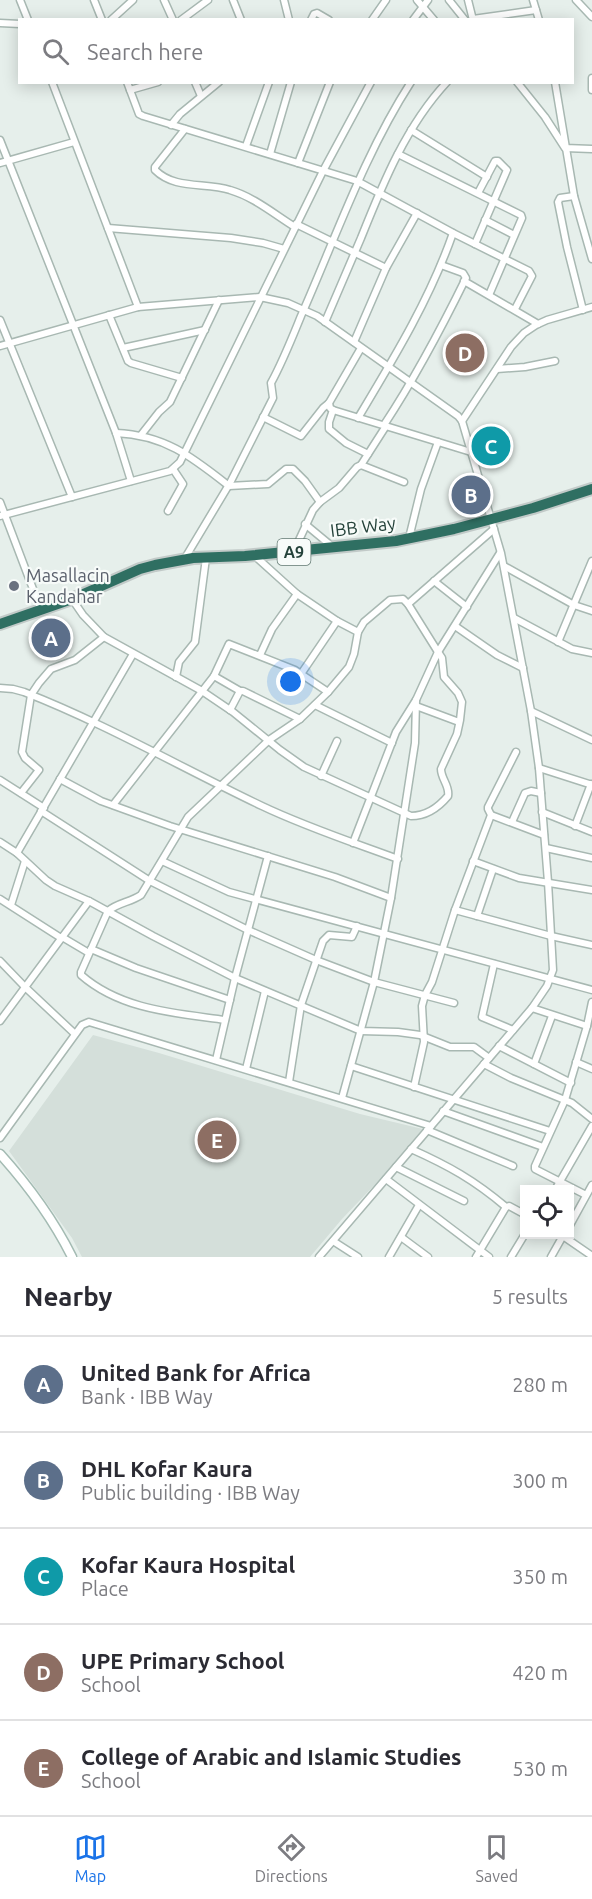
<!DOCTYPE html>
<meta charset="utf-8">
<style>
body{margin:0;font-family:Ubuntu,sans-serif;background:#f2f2f3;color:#2b2b33}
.controls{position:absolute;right:18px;bottom:18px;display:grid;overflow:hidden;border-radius:0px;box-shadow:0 3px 15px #0003}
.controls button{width:54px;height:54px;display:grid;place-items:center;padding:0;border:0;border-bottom:2px solid #e1e1e2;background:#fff;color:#2b2b33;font:30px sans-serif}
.you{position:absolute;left:291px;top:682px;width:21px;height:21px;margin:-15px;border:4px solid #fff;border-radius:50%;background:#1a73e8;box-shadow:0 0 0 9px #1a73e833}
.badge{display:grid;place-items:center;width:39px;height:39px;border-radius:50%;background:#1a73e8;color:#fff;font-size:20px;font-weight:700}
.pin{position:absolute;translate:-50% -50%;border:3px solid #fff;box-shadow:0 2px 6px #0006}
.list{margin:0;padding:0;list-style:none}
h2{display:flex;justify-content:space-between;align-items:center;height:78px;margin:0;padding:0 24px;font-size:26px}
h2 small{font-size:20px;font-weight:400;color:#7c7c81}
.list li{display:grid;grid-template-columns:39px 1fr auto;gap:18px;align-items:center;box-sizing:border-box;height:96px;padding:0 24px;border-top:2px solid #e1e1e2}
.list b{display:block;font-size:22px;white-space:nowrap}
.list p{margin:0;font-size:20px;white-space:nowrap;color:#7c7c81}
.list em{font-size:20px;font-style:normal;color:#7c7c81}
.icon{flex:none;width:33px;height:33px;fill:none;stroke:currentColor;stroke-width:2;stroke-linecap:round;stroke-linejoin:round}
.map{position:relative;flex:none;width:592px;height:1257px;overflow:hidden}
.search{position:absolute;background:#fff;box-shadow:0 3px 15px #0003;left:18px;right:18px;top:18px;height:66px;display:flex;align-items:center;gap:15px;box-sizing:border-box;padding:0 21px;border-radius:0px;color:#7c7c81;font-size:22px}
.sheet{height:558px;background:#fff}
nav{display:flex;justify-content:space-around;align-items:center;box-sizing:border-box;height:84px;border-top:2px solid #e1e1e2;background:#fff;font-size:16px;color:#7c7c81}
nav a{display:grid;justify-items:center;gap:3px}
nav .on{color:#1a73e8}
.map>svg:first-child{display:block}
</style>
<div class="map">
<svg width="592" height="1257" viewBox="0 0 592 1257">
<rect width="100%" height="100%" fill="#e6efeb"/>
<polygon fill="#d4dfda" points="93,1035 159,1053 360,1114 427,1130 342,1219 310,1257 82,1257 72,1238 9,1151"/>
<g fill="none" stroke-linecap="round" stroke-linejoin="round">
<g stroke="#a8b8b2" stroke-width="9">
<g id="street">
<polyline points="20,0 28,20"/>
<polyline points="94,0 102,20"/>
<polyline points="164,0 173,20"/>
<polyline points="233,0 241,20"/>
<polyline points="284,0 289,20"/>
<polyline points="417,0 434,20"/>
<polyline points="449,0 465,20"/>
<polyline points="468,0 473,20"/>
<polyline points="533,0 539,20"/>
<polyline points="576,0 592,17"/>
<polyline points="473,19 536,10"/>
<polyline points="111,20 133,0"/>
<polyline points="181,20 208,0"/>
<polyline points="311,20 314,14 317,13 329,20"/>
<polyline points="372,20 386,0"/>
<polyline points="413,20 428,0"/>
<polyline points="0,23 20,24"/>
<polyline points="592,78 592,90"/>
<polyline points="52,82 138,307"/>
<polyline points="127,82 139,114 143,116 357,181 453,233 529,271 532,276 515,309"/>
<polyline points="195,82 201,96"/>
<polyline points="517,82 545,117 565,148 592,149"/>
<polyline points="555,82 574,196 592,259"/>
<polyline points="130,90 158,82"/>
<polyline points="171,125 180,114 219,82"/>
<path d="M185,129L155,167V170C175,190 205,182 230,190C254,197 274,214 295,227"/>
<polyline points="411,130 487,177"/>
<polyline points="0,140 116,433 131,481"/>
<polyline points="246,146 269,82"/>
<polyline points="270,154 291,82"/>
<polyline points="398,154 521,215 522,218 489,295"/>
<polyline points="0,163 74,142"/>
<polyline points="298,163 330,82"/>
<polyline points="574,196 560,198 558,202 567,247 583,310"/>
<polyline points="485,220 514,235"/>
<polyline points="296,224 386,268"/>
<polyline points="108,228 231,238 263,243 284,249"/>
<polyline points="475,244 507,170 498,161 495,161 478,193"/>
<polyline points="464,281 538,324"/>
<polyline points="109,315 128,361 131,363 182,378"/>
<polyline points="0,320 72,497"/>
<path d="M325,322C337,294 349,266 361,238C383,183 406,126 447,82"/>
<polyline points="354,342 386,268 417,213"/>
<polyline points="0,346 138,307 260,297 288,303 317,316 458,416 462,421 501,553 531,711 539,768 548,882 553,970 547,986 532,1008 319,1257"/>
<polyline points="123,348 205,330"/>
<polyline points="497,369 525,367 555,361"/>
<polyline points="329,403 330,408 333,410 471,452"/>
<polyline points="333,410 329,422 329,429 346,443 368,454"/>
<polyline points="263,417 301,436 323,408 329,403 361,348"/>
<path d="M358,418C394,358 430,299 453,233"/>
<polyline points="462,421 511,347 524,333 536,325 547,320 592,307"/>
<path d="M384,425C415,378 441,329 466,278L463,273L441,265"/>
<path d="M116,433C165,435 192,457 229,486L268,484L286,469H293L305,481L320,502"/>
<polyline points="141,435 159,412 170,402 219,300"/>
<polyline points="361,465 404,482"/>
<polyline points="0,502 41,610"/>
<polyline points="168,511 183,484 173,469"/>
<polyline points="0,516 170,471 180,462 323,171 371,82"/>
<polyline points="305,524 334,548"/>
<polyline points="409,538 421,489 438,442"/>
<polyline points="294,551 313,510 320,502 339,488 357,467 361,465 386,426"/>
<polyline points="255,556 297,594 337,621 358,632"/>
<path d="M185,558L230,483L273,398L271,383C283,361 292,338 301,316C336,237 364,155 411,82"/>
<polyline points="504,566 574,605 592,611"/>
<polyline points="434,581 467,607"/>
<path d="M72,599L83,615L104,637L202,691L233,712L280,750L304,767L411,816C427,816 438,808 448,796C450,786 441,779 441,769L457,734L460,720L462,702L458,693L444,677L442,658L438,652L408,604L403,599L390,600L364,622L358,632L354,654L349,667L328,692L300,719L269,740L188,817L141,895C131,902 117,903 108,911L81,972V975C121,1010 175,1013 225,1020"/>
<polyline points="408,604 494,529"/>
<polyline points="514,618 572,649 592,653"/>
<polyline points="455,626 497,655 523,668"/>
<polyline points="558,642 592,561"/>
<polyline points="260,655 272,629 297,594"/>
<polyline points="301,674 337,621"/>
<polyline points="214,676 240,691 243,691 300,719"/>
<polyline points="176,677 179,662 195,642 206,558"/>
<path d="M0,688L13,689L24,692C106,724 182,768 262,806C306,827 352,842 398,859"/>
<polyline points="315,705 392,743"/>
<polyline points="416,706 459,722"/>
<polyline points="230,710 240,691"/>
<polyline points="531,711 592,740"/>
<polyline points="539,768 592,785"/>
<polyline points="321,776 337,741"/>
<polyline points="60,779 101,801 170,826 335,877 391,898"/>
<polyline points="0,780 44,808"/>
<polyline points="21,793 39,770 25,758 22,752 31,695 39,683 51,669 75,660 104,637"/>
<polyline points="113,805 214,676 229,644 295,670 328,692"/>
<polyline points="41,811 150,881 248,930 316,960 374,982 454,1003"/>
<polyline points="542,812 592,832"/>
<polyline points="491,815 544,835"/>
<polyline points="512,822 525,793 531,791 541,793"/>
<polyline points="575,826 591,784"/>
<polyline points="0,842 17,853 46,880 55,886 89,901 153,936 235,978 361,1031 398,1032 420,1035 450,1047 474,1047 489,1058"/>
<polyline points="353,843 396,732 416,700 438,652 500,553"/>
<polyline points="546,848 592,858"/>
<polyline points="17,853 133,654"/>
<polyline points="162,861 229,892 592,990"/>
<polyline points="473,861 519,878 592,890"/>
<polyline points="0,899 61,938"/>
<polyline points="11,905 25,861"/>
<polyline points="455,910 551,936 592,945"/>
<polyline points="477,916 493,869"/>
<polyline points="62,937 89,953"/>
<polyline points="91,949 136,968 230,1000"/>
<polyline points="0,961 25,987 75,1034"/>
<polyline points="494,964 482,1017 513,1030"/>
<polyline points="532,1008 587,1026"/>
<polyline points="0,1021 89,901"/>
<polyline points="499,1046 571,1083"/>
<polyline points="216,1060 235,978 268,856"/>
<polyline points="576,1062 592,1069"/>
<polyline points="484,1064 511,1078 572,1103 592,1119"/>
<polyline points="534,1064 552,1016"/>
<polyline points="351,1066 550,1131"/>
<polyline points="246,1069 265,991"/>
<polyline points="289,1082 301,1005 323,941 329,935 352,937 357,926"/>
<polyline points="414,1087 424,1042 422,1006 425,995 432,982 455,910 491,815 488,809 488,807 516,752"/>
<polyline points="342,1098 374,982 391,898 415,743 416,700"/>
<polyline points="443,1111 543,1147"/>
<polyline points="427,1130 513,1166"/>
<polyline points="0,1138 82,1025 89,1022 431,1126"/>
<path d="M411,1149C449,1166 474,1180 506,1207L509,1206L524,1214"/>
<polyline points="396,1167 464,1201"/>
<polyline points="386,1179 489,1257"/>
<polyline points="555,1190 592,1126"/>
<polyline points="586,1195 535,1169 535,1166 565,1100 587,1026 592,1002"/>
<polyline points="570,1225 592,1185"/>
<polyline points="560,1234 592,1256"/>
<polyline points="401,1237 428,1257"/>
<polyline points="333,1241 358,1257"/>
<polyline points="389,1257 419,1205"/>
<polyline points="476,1257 506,1207"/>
<polyline points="511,1257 525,1234"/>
<polyline points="551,1257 564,1234"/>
</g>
</g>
<g stroke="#a4bbb3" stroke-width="11">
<path id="secondary" d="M0,1154C27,1184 54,1221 72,1257"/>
</g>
<g stroke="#c2cac8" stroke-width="14">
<polyline id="highway" points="0,624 72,599 140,569 155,565 193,558 245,556 396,541 454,529 533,508 592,489"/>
</g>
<use href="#street" stroke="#fff" stroke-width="6"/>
<use href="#secondary" stroke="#fff" stroke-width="8"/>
<use href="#highway" stroke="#2f6f62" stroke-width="10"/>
</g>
<circle fill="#6b7280" stroke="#f7fbf9" stroke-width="2" cx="14" cy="586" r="6"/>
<g text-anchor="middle" stroke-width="4.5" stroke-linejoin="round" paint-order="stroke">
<rect fill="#f7fbf9" stroke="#637a73" stroke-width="1.5" x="277.5" y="539" width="33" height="26" rx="4.5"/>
<g font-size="16" font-weight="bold" fill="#24423a">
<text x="294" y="558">A9</text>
</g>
<g font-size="18" fill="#24423a" stroke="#f7fbf9">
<text transform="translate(363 527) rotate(-7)" y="6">IBB Way</text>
</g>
<g font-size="18" fill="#5b616d" stroke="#f7fbf9" text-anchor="start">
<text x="26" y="582">Masallacin<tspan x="26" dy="21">Kandahar</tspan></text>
</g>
</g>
</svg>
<div class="controls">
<button><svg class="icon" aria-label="locate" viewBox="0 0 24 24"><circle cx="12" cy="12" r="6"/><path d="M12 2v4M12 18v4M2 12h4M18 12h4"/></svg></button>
</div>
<div class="you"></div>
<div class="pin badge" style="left:51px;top:638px;background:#5c6f8a">A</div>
<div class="pin badge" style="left:471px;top:495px;background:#5c6f8a">B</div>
<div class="pin badge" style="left:491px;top:446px;background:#0f9aa8">C</div>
<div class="pin badge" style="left:465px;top:353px;background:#8d6e63">D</div>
<div class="pin badge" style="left:217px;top:1140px;background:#8d6e63">E</div>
<div class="search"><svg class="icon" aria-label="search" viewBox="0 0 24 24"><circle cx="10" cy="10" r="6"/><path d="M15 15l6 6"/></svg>Search here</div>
</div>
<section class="sheet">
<h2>Nearby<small>5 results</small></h2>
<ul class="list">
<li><span class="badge" style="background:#5c6f8a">A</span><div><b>United Bank for Africa</b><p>Bank · IBB Way</p></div><em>280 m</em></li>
<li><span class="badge" style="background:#5c6f8a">B</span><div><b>DHL Kofar Kaura</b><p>Public building · IBB Way</p></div><em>300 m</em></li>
<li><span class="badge" style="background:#0f9aa8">C</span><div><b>Kofar Kaura Hospital</b><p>Place</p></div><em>350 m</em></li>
<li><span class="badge" style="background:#8d6e63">D</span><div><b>UPE Primary School</b><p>School</p></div><em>420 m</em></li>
<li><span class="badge" style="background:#8d6e63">E</span><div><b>College of Arabic and Islamic Studies</b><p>School</p></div><em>530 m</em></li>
</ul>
</section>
<nav>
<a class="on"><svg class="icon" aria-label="map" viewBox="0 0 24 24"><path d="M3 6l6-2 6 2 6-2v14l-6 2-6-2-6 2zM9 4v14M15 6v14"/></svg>Map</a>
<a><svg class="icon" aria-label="directions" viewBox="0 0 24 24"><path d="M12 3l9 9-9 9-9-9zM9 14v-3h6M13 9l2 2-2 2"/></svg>Directions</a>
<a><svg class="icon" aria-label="saved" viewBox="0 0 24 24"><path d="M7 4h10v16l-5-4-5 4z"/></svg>Saved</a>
</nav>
